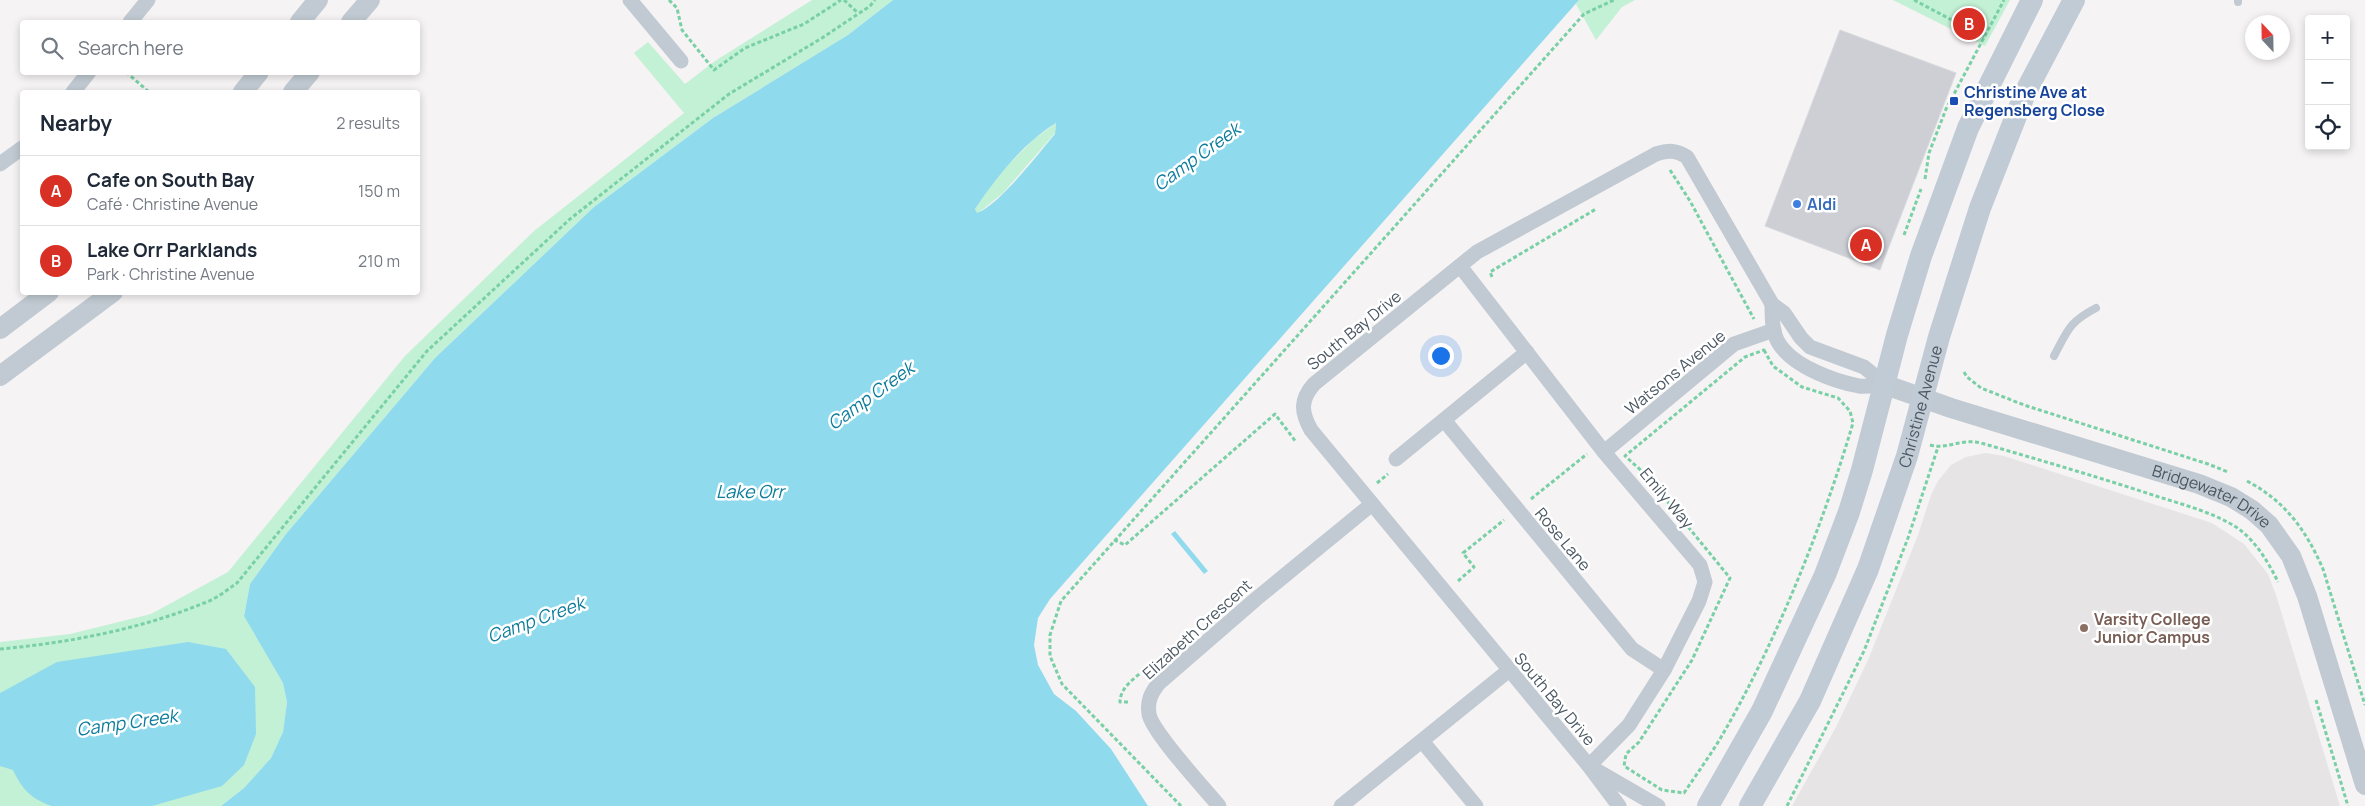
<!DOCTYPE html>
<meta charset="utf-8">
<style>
body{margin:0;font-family:Manrope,sans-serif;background:#f6f6f7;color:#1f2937}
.controls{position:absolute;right:15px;top:15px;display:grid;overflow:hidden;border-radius:5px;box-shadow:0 2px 8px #0003}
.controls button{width:45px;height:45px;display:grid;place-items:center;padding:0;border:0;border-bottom:1px solid #e0e1e3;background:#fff;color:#1f2937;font:25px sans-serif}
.compass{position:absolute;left:2245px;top:15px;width:45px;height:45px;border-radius:50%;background:#fff;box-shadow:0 2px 8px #0003;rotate:338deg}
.you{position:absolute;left:1440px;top:355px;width:18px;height:18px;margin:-12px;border:4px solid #fff;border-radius:50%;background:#1a73e8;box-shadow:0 0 0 8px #1a73e833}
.badge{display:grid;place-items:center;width:32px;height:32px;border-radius:50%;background:#d93025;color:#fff;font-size:16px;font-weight:700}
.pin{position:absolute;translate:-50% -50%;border:2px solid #fff;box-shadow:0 1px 5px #0006}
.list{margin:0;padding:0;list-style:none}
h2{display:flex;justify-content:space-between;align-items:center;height:65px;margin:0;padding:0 20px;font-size:21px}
h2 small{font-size:16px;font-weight:400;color:#747a83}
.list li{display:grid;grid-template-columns:32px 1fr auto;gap:15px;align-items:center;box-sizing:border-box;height:70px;padding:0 20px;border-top:1px solid #e0e1e3}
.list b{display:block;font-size:19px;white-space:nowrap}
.list p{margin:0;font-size:16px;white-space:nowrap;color:#747a83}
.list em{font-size:16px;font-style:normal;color:#747a83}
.icon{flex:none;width:28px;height:28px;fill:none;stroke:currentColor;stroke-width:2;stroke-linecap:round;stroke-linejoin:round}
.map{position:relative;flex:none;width:2365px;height:806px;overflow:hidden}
.search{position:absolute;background:#fff;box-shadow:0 2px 8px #0003;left:20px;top:20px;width:400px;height:55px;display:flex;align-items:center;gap:12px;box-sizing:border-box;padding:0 18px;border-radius:5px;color:#747a83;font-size:19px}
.panel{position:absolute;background:#fff;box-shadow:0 2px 8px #0003;left:20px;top:90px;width:400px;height:205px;border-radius:5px}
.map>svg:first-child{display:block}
</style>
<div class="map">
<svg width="2365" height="806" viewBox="0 0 2365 806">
<rect width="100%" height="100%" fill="#f5f3f3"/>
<polygon fill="#e6e4e5" points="1986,453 2004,456 2212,523 2244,544 2268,574 2276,595 2340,806 1792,806 1836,727 1868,660 1918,535 1931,495 1938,481 1951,465 1966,457"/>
<g fill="#c3f1d5">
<polygon points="812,0 893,0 848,35 713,118 594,207 435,358 286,534 250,584 244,615 283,683 287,702 283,732 271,758 244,788 221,806 0,806 0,642 70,634 151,614 228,572 405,356 534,231 684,113 634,53 648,42 685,84 715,61"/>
<polygon points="1579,0 1635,0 1622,7 1596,40 1576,4"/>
<polygon points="1893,0 2010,0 1985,46"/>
<polygon points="1056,123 1055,133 1003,193 977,214 975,209 999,174 1034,139"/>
</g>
<g fill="#90daee" fill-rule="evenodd">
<path d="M893,0H1579L1050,599L1038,618L1034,645L1038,665L1054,694L1076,711L1111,749L1148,806H221L244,788L271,758L283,732L287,702L283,683L244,616L250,584L286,534L435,358L594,207L713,118L848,35ZM1056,123L1055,134C1038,154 1000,204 977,213L975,209C997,177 1022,144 1056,123Z"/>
<polygon points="1175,531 1208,571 1204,574 1171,534"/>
<path d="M188,642L226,649L255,687L256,734L244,765L222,786L152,806H52C31,799 22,789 13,770L0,766V693L2,692L57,662Z"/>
</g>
<polygon fill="#cdcfd5" stroke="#d7d9de" points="1840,30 1956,73 1880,270 1765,226"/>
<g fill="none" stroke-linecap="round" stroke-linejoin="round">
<g stroke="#7ad0a6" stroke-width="3" stroke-dasharray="4 2.5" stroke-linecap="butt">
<polyline points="669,0 677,8 682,30 714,70 745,48 804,24 841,0"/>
<polyline points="844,0 858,13"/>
<polyline points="1914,0 1984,37"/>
<polyline points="126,72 149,92"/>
<polyline points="1670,170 1690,201 1754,319"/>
<polyline points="1925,179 1929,153 1946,109 2004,0"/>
<polyline points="1904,235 1921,189"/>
<polyline points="1492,277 1490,272 1596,209"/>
<path d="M1764,350L1773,366L1802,387L1838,398L1850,411L1853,423C1822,528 1775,645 1720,739C1709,757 1696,775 1684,793L1662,790L1624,766L1626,754L1639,742L1692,660L1730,578L1644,473L1625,456L1745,357Z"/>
<polyline points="1964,372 1967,377 1981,388 2024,405 2208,464 2228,472"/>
<path d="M1930,445C1947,450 1961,438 1981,443C2040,460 2098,477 2156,496C2181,504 2208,511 2231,524C2252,535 2268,561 2278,582"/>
<path d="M2247,481C2285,501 2306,530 2323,569L2365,705"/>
<polyline points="1377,483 1388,474"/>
<polyline points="1531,499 1587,454"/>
<polyline points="1114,540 1125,545 1275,414 1296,442"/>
<polyline points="1458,581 1474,567 1463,553 1504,520"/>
<path d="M0,649C68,643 141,629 204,603C216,599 227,590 237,583L427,351L570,219L729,94L822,38L870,6L875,0"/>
<polyline points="2316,700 2348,806"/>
<path d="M1128,702H1120C1120,687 1136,677 1147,668"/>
<polyline points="1181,806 1062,684 1050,656 1050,635 1061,601 1584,14 1614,0"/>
<polyline points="1787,806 1864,651 1908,538 1938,447"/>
</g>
<g stroke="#c1cad2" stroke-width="8">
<polyline points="2238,0 2238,2"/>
<path d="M2054,356C2068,330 2069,322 2096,308"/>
</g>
<g stroke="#c1cad2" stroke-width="15">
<polyline points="630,0 681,61"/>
<polyline points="130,22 148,0"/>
<polyline points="73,92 89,72"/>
<polyline points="0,164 22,148"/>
<polyline points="1460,266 1604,452 1700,565 1705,582 1699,601 1664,670 1629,725 1589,766"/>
<path d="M1772,304C1772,317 1772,331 1778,342C1792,366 1833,381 1859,386C1867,387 1877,385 1886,385"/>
<polyline points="1444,420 1632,649 1664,670"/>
<polyline points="1604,452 1734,344 1774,330"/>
<polyline points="1396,459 1527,352"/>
<polyline points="1422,741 1476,806"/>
<polyline points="1594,769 1658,806"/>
<path d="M1219,806C1205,789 1152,732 1149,714C1147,701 1151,693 1159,683L1256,599L1372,504"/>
<polyline points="1341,806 1508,671"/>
<path d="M1619,806L1589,766L1311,430C1301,412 1300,400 1314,384L1477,252L1656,154C1669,150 1676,150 1687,157L1772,304L1784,313L1801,338L1810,347L1864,367L1886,385"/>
</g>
<g stroke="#c1cad2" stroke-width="20">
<polyline points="300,22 318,0"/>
<polyline points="351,22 370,0"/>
<polyline points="243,92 259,72"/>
<polyline points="293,92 310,72"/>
<polyline points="0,329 49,292"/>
<polyline points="0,376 113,292"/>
<path id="s1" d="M1886,385L1951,408L2199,484L2231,497L2252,510L2269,525L2291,556L2307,596L2365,785"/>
</g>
<g stroke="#c1cbd6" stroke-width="22">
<polyline points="1708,806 1762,711 1825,575 1849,512 1862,470 1897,335 1921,256 1968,128 2032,0"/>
<path id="s2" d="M1750,806L1810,701L1868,569L1907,456L1939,337L1980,208L2025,93L2074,0"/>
</g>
</g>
<rect fill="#1a4fb4" stroke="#fff" stroke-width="2" x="1949" y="96" width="10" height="10" rx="2.5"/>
<circle fill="#3f7fe0" stroke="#fff" stroke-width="2" cx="1797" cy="204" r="5"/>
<circle fill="#8d6e63" stroke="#fff" stroke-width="2" cx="2084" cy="628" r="5"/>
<g text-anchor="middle" stroke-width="5" stroke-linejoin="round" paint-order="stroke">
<g font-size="16" font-weight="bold" fill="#164399" stroke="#fff" text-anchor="start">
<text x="1964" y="98">Christine Ave at<tspan x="1964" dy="18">Regensberg Close</tspan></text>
</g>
<g font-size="16" font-weight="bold" fill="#366cbe" stroke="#fff" text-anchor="start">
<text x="1807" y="210">Aldi</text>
</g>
<g font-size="16" fill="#4a5661" stroke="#fff">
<text transform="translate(1354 330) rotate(-39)" y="6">South Bay Drive</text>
<text transform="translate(1675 372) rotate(-39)" y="6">Watsons Avenue</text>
<text dy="6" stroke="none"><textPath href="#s2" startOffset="436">Christine Avenue</textPath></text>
<text transform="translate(1667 498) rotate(50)" y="6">Emily Way</text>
<text dy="6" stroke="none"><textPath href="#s1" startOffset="345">Bridgewater Drive</textPath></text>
<text transform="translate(1563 539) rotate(50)" y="6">Rose Lane</text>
<text transform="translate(1197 629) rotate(-42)" y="6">Elizabeth Crescent</text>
<text transform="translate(1555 699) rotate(50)" y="6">South Bay Drive</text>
</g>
<g font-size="16" font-weight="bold" fill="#785e54" stroke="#fff" text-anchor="start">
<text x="2094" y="625">Varsity College<tspan x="2094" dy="18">Junior Campus</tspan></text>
</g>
<g font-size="18" font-style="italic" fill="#0c7c9b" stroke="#fff">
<text transform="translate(1197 157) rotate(-36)" y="6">Camp Creek</text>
<text transform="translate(871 396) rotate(-36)" y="6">Camp Creek</text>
<text x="750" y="498">Lake Orr</text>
<text transform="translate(536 620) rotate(-20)" y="6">Camp Creek</text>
<text transform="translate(127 723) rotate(-8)" y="6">Camp Creek</text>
</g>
</g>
</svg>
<div class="controls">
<button>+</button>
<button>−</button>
<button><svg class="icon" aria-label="locate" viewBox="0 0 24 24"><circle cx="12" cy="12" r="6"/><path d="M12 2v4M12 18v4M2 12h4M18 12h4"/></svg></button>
</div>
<svg class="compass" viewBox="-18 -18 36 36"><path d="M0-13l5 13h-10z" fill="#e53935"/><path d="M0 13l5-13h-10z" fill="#747a83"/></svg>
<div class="you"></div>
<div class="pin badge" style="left:1866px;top:245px">A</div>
<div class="pin badge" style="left:1969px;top:24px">B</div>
<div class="search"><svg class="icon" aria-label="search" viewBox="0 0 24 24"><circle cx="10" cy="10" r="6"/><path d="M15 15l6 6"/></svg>Search here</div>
<section class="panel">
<h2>Nearby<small>2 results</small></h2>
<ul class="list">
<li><span class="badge">A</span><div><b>Cafe on South Bay</b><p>Café · Christine Avenue</p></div><em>150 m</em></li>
<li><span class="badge">B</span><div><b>Lake Orr Parklands</b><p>Park · Christine Avenue</p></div><em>210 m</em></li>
</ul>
</section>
</div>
